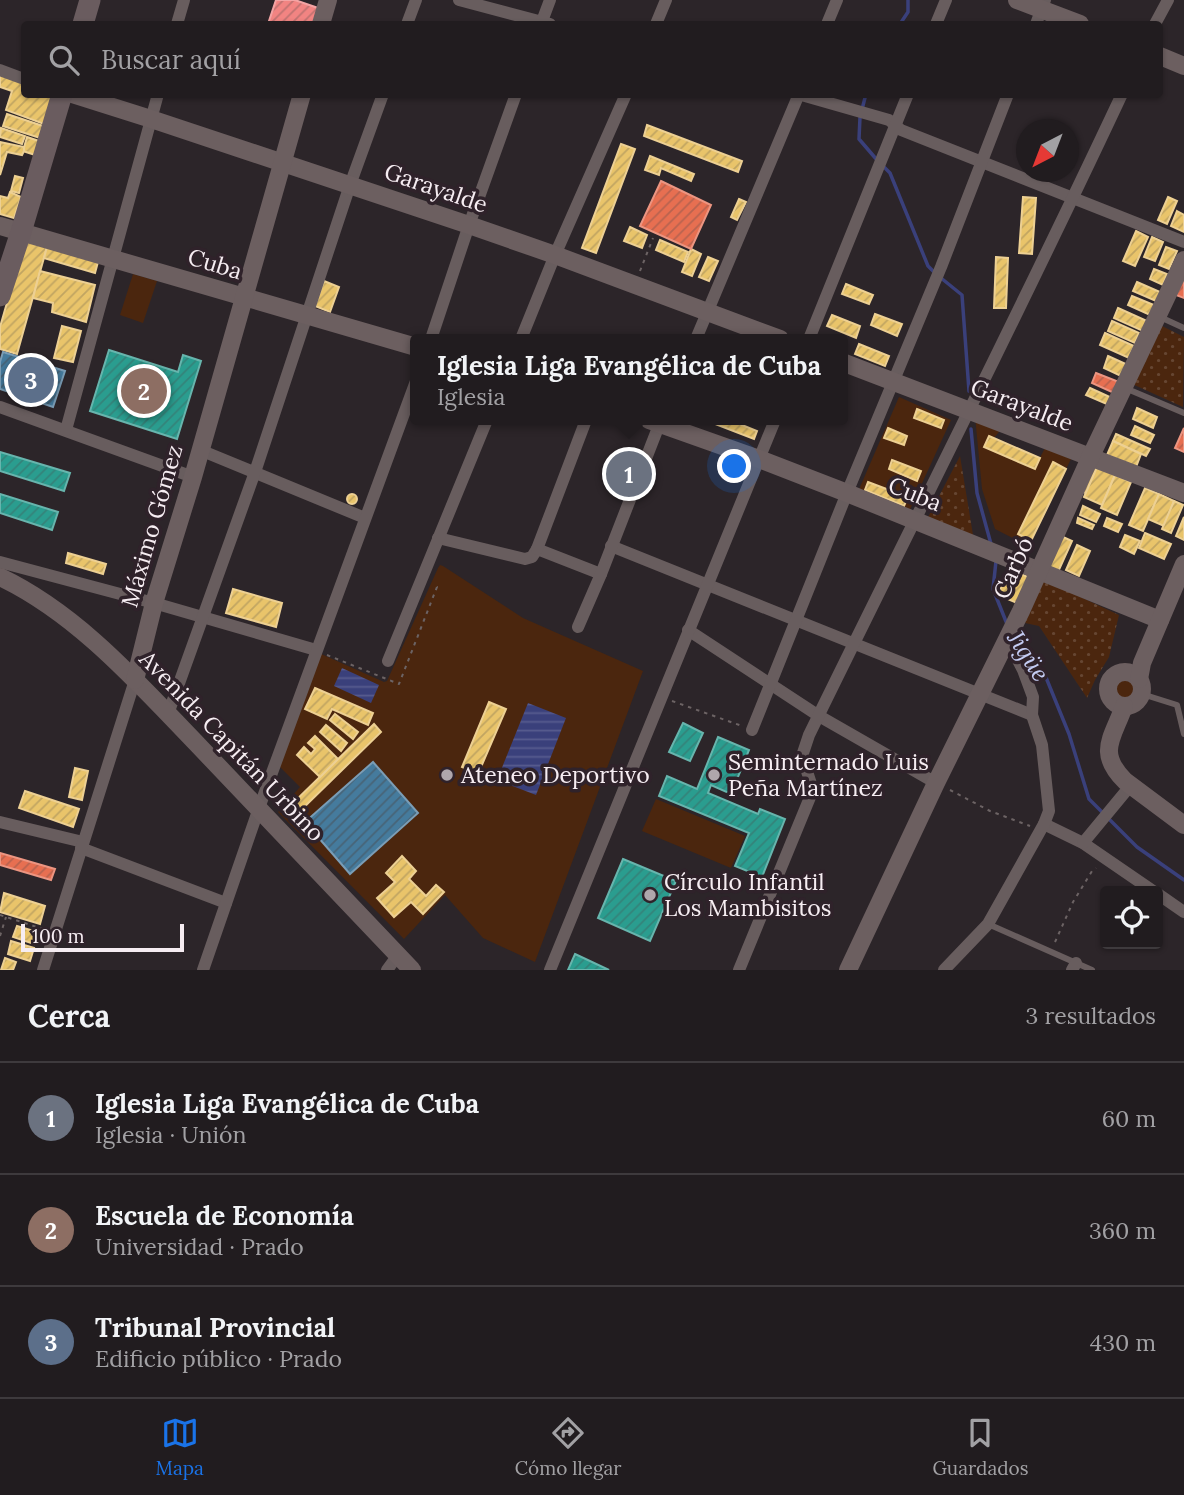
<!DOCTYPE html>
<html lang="es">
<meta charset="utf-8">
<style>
body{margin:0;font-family:Lora,serif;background:#292528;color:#f1f3f6}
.controls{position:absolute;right:21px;bottom:21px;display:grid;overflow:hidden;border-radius:7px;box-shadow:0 2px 5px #0004}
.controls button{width:63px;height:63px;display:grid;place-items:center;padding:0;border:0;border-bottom:2px solid #3e3a3d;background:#211c1f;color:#f1f3f6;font:35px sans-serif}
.compass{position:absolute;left:1016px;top:119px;width:63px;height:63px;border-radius:50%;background:#211c1f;box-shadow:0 2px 5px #0004;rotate:222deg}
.scale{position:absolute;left:21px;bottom:18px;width:163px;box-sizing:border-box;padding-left:7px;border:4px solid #f6edf2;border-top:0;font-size:19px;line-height:24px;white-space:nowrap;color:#f6edf2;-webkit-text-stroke:5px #2f222a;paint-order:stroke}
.you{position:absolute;left:735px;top:467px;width:24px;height:24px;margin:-18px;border:5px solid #fff;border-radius:50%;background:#1a73e8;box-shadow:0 0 0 10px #1a73e833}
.badge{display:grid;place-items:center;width:46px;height:46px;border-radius:50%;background:#1a73e8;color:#fff;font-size:23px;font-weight:700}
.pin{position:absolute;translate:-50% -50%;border:4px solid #fff;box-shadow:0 2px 7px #0006}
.popup{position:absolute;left:410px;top:334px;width:438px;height:91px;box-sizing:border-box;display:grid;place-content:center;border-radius:7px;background:#211c1f;filter:drop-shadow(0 2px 5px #0005);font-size:23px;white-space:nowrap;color:#a2a1a4}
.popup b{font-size:26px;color:#f1f3f6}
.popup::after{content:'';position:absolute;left:50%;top:100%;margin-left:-14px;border:14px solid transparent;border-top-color:#211c1f}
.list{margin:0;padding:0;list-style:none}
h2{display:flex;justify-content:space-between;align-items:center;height:91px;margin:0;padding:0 28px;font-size:30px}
h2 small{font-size:23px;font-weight:400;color:#a2a1a4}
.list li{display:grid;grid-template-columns:46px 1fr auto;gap:21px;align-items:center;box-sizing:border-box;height:112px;padding:0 28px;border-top:2px solid #3e3a3d}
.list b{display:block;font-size:26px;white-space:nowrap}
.list p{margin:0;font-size:23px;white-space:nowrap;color:#a2a1a4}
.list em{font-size:23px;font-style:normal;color:#a2a1a4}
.icon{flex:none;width:38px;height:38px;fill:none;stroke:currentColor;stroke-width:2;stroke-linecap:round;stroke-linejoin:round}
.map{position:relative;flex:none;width:1184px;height:970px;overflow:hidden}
.search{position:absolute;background:#211c1f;box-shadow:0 2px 5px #0004;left:21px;right:21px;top:21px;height:77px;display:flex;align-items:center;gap:18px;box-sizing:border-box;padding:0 24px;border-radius:7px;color:#a2a1a4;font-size:26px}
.sheet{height:427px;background:#211c1f}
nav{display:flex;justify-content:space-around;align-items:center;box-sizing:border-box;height:98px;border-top:2px solid #3e3a3d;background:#211c1f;font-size:19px;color:#a2a1a4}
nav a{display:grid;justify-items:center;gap:4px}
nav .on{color:#1a73e8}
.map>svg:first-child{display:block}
</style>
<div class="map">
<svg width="1184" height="970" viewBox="0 0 1184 970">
<defs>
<pattern id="park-dots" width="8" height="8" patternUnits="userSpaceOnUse" patternTransform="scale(1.75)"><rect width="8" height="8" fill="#4b260e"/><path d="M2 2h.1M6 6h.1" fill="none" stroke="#664632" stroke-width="1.8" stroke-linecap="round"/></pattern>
<pattern id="water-rules" width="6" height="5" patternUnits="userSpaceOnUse" patternTransform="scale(1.75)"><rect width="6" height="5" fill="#3a407b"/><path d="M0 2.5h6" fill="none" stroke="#575c8e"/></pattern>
<pattern id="homes-hatch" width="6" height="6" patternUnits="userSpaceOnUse" patternTransform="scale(1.75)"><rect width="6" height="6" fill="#e9c46a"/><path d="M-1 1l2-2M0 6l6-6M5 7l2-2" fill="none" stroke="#c1a562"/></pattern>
<pattern id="shops-hatch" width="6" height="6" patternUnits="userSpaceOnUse" patternTransform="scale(1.75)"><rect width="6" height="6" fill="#e76f51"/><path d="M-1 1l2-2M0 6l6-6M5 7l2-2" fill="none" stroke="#b8634f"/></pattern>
<pattern id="schools-hatch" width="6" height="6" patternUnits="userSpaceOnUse" patternTransform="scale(1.75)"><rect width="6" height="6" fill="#2a9d8f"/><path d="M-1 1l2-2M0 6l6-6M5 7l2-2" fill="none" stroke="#34837a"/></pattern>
<pattern id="health-hatch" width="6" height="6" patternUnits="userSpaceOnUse" patternTransform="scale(1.75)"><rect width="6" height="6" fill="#f28482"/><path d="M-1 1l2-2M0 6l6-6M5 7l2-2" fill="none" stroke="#c07271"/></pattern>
<pattern id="public-hatch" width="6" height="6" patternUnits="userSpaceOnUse" patternTransform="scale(1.75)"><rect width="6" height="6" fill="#457b9d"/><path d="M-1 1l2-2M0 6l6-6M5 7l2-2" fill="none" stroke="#476477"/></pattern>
</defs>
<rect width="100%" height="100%" fill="#2c2529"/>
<g fill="#4b260e">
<polygon points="133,274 157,281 143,323 120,315"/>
<polygon points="899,397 951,420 908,514 857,494"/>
<polygon points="975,416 1003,427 994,438 989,436 985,447 1034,469 1045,448 1071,459 1066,469 1054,463 1019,534 1031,541 1030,547 995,529 982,489"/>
<polygon points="440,565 443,566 523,618 643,671 535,962 483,938 445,895 404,939 278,812 300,787 277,764 319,653 384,682 387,681 438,568"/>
<circle cx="1125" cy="689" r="12"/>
<polygon points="656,799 745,836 731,868 642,831"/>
</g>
<g fill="url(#park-dots)">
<polygon points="1158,324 1184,337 1183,407 1130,383"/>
<polygon points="960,456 974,541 926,521"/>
<polygon points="1044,580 1119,615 1109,657 1095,680 1087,698 1039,626 1025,623"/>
</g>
<g fill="url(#water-rules)">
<polygon points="342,668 379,685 371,703 334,686"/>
<polygon points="528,703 566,718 536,795 497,780"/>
</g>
<g fill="url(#homes-hatch)" stroke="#edd093" stroke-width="2">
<polygon points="0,72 24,81 24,94 53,94 44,124 6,110 12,91 0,87"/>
<polygon points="7,114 43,126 40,138 3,126"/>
<polygon points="647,125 742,161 738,172 644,136"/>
<polygon points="1,128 25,136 22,144 0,137"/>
<polygon points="27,137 39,141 35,155 23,151"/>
<polygon points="0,142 24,147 24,151 22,155 7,152 0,175"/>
<polygon points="621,144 635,149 596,253 582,248"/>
<polygon points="650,156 694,174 691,181 661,168 659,175 645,170"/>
<polygon points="15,176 23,178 19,193 11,191"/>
<polygon points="10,192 21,197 14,218 0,214 0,196 8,198"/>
<polygon points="1023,197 1036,198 1032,254 1019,253"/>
<polygon points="1168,197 1177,201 1167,224 1158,220"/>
<polygon points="739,199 746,202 737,220 731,217"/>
<polygon points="1177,211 1184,215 1184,232 1171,226"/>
<polygon points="630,227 647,235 642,248 624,241"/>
<polygon points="1136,231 1148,237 1135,266 1123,261"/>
<polygon points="1152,237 1163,242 1155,261 1144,257"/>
<polygon points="25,240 47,247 17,354 0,349 0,327"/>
<polygon points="660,240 688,252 684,262 656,250"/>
<polygon points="47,247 98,262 95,273 44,258"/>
<polygon points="1166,247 1177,251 1169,269 1159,265"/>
<polygon points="691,249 701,254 692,276 682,272"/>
<polygon points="708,257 718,261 709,281 699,277"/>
<polygon points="996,257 1008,258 1006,308 994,308"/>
<polygon points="1154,269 1167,274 1163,285 1150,279"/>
<polygon points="40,271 95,285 86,322 52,312 53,303 33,298"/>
<polygon points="324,281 339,287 330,312 315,306"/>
<polygon points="1137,282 1160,292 1156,301 1133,291"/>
<polygon points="846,284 873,295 869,304 842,294"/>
<polygon points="1132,296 1154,305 1150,315 1128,305"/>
<polygon points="1118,308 1147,321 1143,331 1114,318"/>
<polygon points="875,314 902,324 897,336 871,325"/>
<polygon points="832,315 860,326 856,338 827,326"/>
<polygon points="1112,321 1139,333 1135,343 1108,331"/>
<polygon points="62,326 81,331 73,362 54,358"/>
<polygon points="1105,333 1134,346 1129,358 1100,345"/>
<polygon points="859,344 889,356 885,366 855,354"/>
<polygon points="1108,356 1128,365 1123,377 1104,368"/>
<polygon points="1090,388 1112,398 1109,405 1086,395"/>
<polygon points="1137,408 1157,417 1153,428 1133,419"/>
<polygon points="917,409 944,420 941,428 914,418"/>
<polygon points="705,420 730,420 757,431 754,439"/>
<polygon points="1135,426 1154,435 1150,443 1131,435"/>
<polygon points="888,428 907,436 904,445 884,438"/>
<polygon points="1116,434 1150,449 1146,456 1113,441"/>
<polygon points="989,436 1040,458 1035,469 984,447"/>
<polygon points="1113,441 1141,454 1136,467 1107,455"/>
<polygon points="892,460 921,471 917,481 889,469"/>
<polygon points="1053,462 1066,469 1031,541 1018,534"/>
<polygon points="1094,463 1128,478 1115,506 1081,491"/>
<polygon points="1097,467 1115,475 1102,505 1084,497"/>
<polygon points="1115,475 1131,482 1117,515 1101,508"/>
<polygon points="868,482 908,497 904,506 865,490"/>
<polygon points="1145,488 1159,494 1143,531 1129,525"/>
<polygon points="1159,494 1174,501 1164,526 1148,519"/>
<circle cx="352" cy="499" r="5"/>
<polygon points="1174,501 1183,505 1171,533 1162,529"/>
<polygon points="1083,506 1100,514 1096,522 1080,515"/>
<polygon points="1184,517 1184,540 1176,536"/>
<polygon points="1078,518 1094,525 1092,529 1077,523"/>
<polygon points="1107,518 1122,524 1118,532 1104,526"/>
<polygon points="1145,533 1171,544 1164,559 1139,548"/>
<polygon points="1125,535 1140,541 1134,554 1120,547"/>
<polygon points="1063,537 1072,541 1058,572 1048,567"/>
<polygon points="1077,545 1090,551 1079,576 1066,570"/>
<polygon points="68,553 106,564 103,574 66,563"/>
<polygon points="1009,569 1028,577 1017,603 998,595"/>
<polygon points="233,589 282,603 276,627 226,613"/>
<polygon points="315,688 373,713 368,725 332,709 327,719 305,709"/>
<polygon points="489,702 506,709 478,774 462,767"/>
<polygon points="335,714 358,732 353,739 330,720"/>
<polygon points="374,724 381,732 298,813 291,805"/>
<polygon points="326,725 347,743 341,751 320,732"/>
<polygon points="315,736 338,759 320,777 297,755 304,747 311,754 315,749 308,743"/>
<polygon points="75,768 88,771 82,800 69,797"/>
<polygon points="25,791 79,809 73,827 19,808"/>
<polygon points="402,856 416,871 409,879 426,896 436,885 444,892 423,914 411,902 394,917 377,898 395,882 386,873"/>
<polygon points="4,893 45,906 40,924 0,912"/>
<polygon points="17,926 37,932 34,944 13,937"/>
<polygon points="11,941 34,948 30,961 8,954"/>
<polygon points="5,958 16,962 13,970 1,970"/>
</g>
<g fill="url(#shops-hatch)" stroke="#ec9581" stroke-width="2">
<polygon points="661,181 711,205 691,249 640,226"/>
<polygon points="1184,277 1184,298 1176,295"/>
<polygon points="1096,373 1119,382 1114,393 1092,383"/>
<polygon points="1184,428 1184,452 1175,448"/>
<polygon points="0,853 55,869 51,880 0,865"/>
</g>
<g fill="url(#schools-hatch)" stroke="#67b5ad" stroke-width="2">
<polygon points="109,350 178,372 183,355 201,361 177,439 90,411"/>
<polygon points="0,452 70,473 64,491 0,471"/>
<polygon points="0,494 58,512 52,530 0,513"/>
<polygon points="683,723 703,733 690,761 669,752"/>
<polygon points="718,737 749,750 731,794 711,785 708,793 758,814 760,809 785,819 762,877 735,866 749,833 659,796 667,776 697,789"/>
<polygon points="623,859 676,881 650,941 598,918"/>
<polygon points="575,954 609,970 568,970"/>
</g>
<polygon fill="url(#health-hatch)" stroke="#f3a4a4" stroke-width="2" points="276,0 295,0 318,8 313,24 268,24"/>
<g fill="url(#public-hatch)" stroke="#7a9db6" stroke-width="2">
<polygon points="3,352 65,371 53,407 0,389 0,362"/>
<polygon points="373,762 418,813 350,874 305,822"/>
</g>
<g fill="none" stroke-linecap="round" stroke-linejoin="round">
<g stroke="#3a407b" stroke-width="3.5">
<polyline points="900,24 908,12 908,0"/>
<polyline points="866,94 860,117 859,139 877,160"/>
<polyline points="882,165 890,173 928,266 935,273"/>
<polyline points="941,278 962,295 969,391"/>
<polyline points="971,429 977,493 991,544"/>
<polyline points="996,561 993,589 1007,624"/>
<polyline points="1016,636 1045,675 1069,734 1089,799 1137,847 1184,880"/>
</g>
<g stroke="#6c6364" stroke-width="2" stroke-dasharray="3.5 5" stroke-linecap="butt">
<polyline points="640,271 653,238"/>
<polyline points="327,655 399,684 437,587 433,585"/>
<polyline points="672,701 742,726"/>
<polyline points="950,790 990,811 1030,826"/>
<polyline points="0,915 43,929"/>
<polyline points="0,936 6,917"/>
<polyline points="1055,942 1073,902 1092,871 1096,868"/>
</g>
<g stroke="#685d5e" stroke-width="6">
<polyline points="1160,317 1184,328"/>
<polyline points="1125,388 1184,413"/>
<polyline points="1142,694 1177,705 1184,734"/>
<polyline points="988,924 1092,970"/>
</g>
<g stroke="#685d5e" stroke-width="12">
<polyline points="459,0 550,24"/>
<polyline points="177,24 184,0"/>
<polyline points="407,24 416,0"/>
<polyline points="541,24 550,0"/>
<polyline points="656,24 666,0"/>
<polyline points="827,24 837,0"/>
<polyline points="936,24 946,0"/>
<polyline points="1036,24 1045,0"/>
<polyline points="1155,24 1168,0"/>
<polyline points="0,70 24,79"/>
<polyline points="798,94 889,120 901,130 1184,242"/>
<polyline points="431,339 469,225 516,94"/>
<polyline points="521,339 555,255 626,94"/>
<polyline points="696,339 799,94"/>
<polyline points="809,339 908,94"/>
<polyline points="0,407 193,477"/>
<polyline points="66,430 158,94"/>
<polyline points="200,450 365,518"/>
<polyline points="438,538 525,559 532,557 537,549 601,574"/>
<polyline points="611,546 1032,715"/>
<polyline points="537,549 586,420"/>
<polyline points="0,562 154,603 316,650"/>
<polyline points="578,627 601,574 661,420"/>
<polyline points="688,630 819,716 936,783"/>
<polyline points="388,661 487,420"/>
<polyline points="168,714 255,472 350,185 383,94"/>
<polyline points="752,730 849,488 941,267 1008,94"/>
<polyline points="0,822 83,842"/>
<polyline points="1044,824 1083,843 1153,891"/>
<polyline points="1083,843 1131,785"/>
<polyline points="81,848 226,903"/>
<polyline points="1158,894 1184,912"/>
<polyline points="43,970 135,680"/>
<polyline points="203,970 259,808 416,381"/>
<polyline points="387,970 398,955"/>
<polyline points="550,970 775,420"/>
<path d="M739,970L813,790L802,756L809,735C913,522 1021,310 1122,94"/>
<polyline points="944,970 988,924 1044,824 1049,811 1042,745 1032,715 1033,697 1023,670 1007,639"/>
<polyline points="1072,970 1076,963"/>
</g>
<g stroke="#6c5f60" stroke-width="18">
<polyline points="1017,0 1080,24"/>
<polyline points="321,24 328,0"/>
<polyline points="1160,56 1184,66"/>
<polyline points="72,94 151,119 469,225 555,255 780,339"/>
<polyline points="0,226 416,347"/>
<polyline points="842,362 1184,493"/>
<polyline points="649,420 759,459 847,493 1160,620"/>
<path d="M0,577C78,614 139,684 198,745C270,820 341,895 412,970"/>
<circle cx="1125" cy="689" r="17"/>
<polyline points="1139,679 1142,663 1184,564"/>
<polyline points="135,680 154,603 193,477 302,94"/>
<path d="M1124,706C1113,738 1096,752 1125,781L1184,825"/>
<polyline points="848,970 936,783 1021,611 1090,458 1184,260"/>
</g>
<g stroke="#6a5c5f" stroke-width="21">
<polyline points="83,24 90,0"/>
<polyline points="0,296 21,232 62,94"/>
</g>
</g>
<g fill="#afa7ac" stroke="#2f222a" stroke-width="2.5">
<circle cx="447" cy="775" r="7"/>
<circle cx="714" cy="775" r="7"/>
<circle cx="650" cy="895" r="7"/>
</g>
<g text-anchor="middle" stroke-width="7" stroke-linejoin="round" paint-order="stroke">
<g font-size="23" fill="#f6edf2" stroke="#2f222a">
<text transform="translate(436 188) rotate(19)" y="8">Garayalde</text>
<text transform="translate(215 264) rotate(17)" y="8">Cuba</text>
<text transform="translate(1022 405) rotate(21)" y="8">Garayalde</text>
<text transform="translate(915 494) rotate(22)" y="8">Cuba</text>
<text transform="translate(152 526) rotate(-74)" y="8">Máximo Gómez</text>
<text transform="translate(1013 568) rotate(-66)" y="8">Carbó</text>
<text transform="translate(232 746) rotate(46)" y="8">Avenida Capitán Urbino</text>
</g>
<g font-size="23" fill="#f6edf2" stroke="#2f222a" text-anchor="start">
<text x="728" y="770">Seminternado Luis<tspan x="728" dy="26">Peña Martínez</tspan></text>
<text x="461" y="783">Ateneo Deportivo</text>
<text x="664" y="890">Círculo Infantil<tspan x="664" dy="26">Los Mambisitos</tspan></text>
</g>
<g font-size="24" font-style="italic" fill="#c4ccf3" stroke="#2f222a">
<text transform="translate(1028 656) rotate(57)" y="8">Jigüe</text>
</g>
</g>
</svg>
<div class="controls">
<button><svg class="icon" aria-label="locate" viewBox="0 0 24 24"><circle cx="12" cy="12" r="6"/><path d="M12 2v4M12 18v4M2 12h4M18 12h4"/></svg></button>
</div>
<svg class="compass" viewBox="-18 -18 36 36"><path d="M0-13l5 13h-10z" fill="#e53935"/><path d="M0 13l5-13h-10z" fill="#a2a1a4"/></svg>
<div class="scale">100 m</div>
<div class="you"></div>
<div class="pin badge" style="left:629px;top:474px;background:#6b7280">1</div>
<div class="popup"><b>Iglesia Liga Evangélica de Cuba</b>Iglesia</div>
<div class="pin badge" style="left:144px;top:391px;background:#8d6e63">2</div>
<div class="pin badge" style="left:31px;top:380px;background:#5c6f8a">3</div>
<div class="search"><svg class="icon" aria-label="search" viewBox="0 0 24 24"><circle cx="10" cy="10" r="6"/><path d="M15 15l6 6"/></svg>Buscar aquí</div>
</div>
<section class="sheet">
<h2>Cerca<small>3 resultados</small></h2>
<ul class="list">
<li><span class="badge" style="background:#6b7280">1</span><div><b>Iglesia Liga Evangélica de Cuba</b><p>Iglesia · Unión</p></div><em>60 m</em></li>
<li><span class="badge" style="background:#8d6e63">2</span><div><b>Escuela de Economía</b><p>Universidad · Prado</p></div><em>360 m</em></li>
<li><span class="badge" style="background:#5c6f8a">3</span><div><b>Tribunal Provincial</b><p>Edificio público · Prado</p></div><em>430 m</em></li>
</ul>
</section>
<nav>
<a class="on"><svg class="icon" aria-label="map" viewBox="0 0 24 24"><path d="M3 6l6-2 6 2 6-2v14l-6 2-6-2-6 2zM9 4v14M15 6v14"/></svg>Mapa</a>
<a><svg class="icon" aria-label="directions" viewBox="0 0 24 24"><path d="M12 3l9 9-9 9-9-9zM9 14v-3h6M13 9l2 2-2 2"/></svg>Cómo llegar</a>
<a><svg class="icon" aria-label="saved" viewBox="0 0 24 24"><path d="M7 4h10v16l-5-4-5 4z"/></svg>Guardados</a>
</nav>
